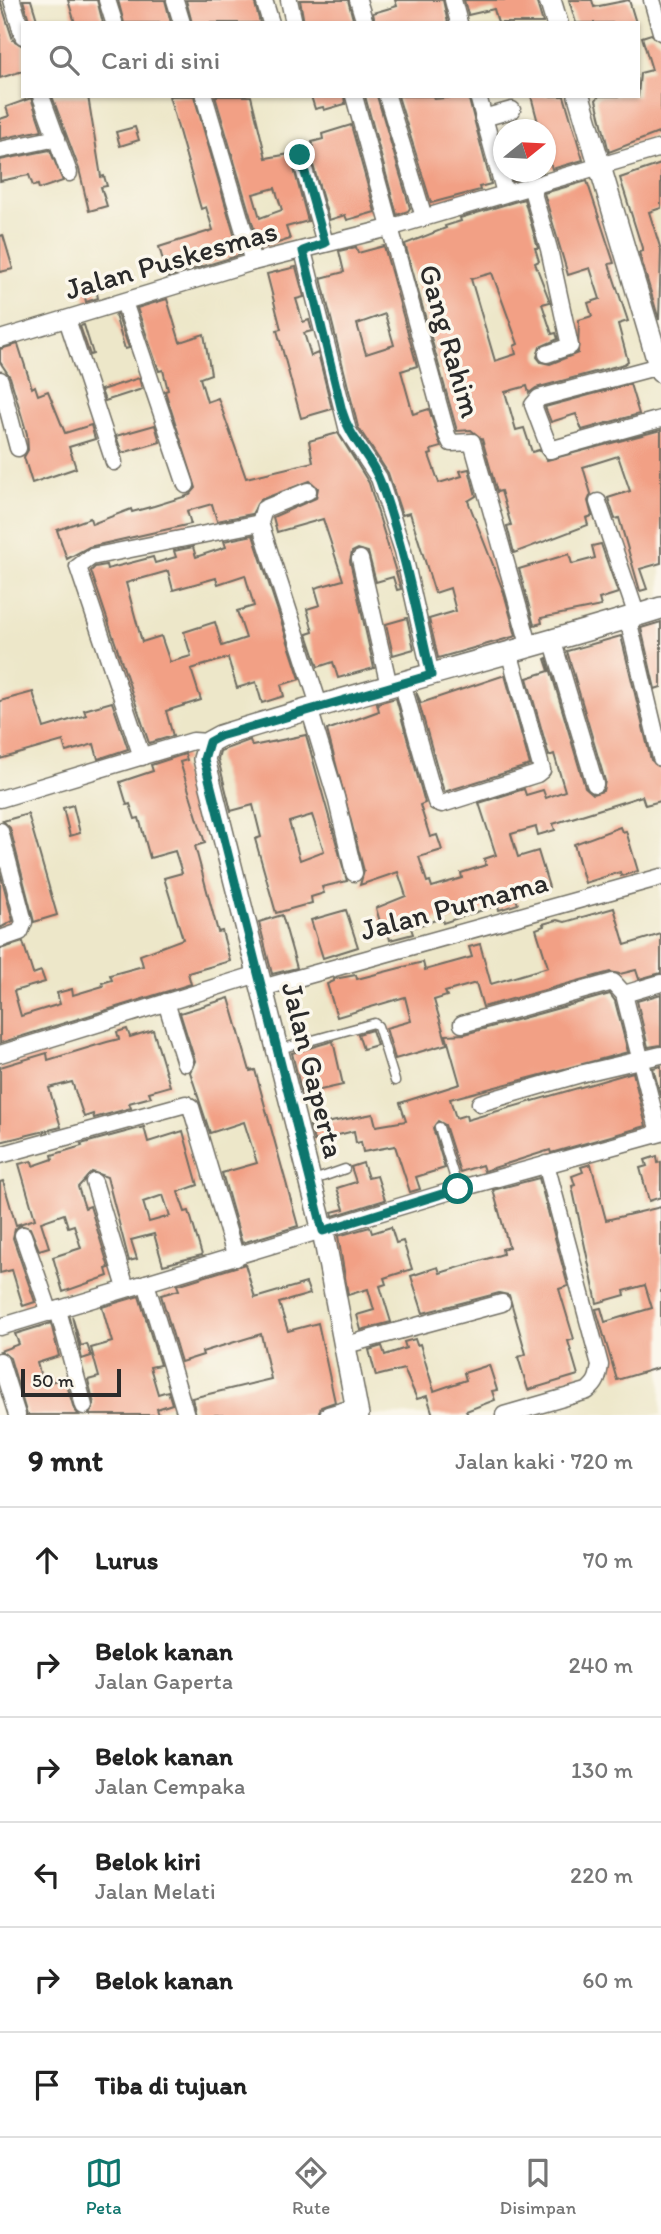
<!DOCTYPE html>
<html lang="id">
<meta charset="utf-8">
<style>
body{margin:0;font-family:Itim,sans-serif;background:#f6f6f6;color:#222}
.compass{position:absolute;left:493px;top:119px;width:63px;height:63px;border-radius:50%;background:#fff;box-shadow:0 2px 5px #0004;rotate:72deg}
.scale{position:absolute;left:21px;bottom:18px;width:100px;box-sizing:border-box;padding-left:7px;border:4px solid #2b2b2b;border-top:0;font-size:19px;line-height:24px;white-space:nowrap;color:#2b2b2b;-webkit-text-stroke:5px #fbf7ec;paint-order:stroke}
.stop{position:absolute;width:21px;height:21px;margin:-16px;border:5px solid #0f766e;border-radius:50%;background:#fff}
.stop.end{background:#0f766e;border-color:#fff;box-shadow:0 2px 7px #0008}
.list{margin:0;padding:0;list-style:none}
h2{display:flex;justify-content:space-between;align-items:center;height:91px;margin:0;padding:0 28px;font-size:30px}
h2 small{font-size:23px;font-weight:400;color:#767676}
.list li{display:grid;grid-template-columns:46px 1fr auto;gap:21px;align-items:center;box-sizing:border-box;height:105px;padding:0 28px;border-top:2px solid #e0e0e0}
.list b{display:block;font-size:26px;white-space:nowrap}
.list p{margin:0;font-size:23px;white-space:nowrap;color:#767676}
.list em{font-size:23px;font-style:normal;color:#767676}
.icon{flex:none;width:38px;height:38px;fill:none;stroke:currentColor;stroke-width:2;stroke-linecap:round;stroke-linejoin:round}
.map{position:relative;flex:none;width:661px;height:1415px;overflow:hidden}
.search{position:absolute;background:#fff;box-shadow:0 2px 5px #0004;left:21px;right:21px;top:21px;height:77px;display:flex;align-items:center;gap:18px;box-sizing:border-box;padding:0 24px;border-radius:0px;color:#767676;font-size:26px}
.sheet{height:721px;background:#fff}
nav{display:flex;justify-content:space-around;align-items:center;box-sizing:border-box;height:98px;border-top:2px solid #e0e0e0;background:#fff;font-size:19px;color:#767676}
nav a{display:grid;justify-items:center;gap:4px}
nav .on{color:#0f766e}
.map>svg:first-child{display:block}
</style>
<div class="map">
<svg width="661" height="1415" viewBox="0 0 661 1415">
<rect width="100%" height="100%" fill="#fbf7ec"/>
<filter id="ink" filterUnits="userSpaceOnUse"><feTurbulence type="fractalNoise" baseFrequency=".0143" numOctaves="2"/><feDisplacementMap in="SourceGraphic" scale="14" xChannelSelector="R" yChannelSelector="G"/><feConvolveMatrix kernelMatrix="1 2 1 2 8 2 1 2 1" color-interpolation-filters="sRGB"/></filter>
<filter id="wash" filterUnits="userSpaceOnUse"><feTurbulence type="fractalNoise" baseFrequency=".00686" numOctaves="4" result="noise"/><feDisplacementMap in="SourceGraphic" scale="28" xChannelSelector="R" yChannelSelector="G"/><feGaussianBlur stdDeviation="1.57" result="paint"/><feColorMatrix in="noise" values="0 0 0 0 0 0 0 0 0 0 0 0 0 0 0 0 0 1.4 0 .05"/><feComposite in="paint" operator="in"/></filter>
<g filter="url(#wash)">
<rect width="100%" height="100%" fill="#ede7c9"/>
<g id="blocks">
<g fill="#f2a085" fill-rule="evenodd">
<polygon points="0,0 13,40 23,46 23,71 0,78"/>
<polygon points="23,0 31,0 38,23 30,23"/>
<polygon points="68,0 97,0 103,23 75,23"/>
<polygon points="118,0 165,0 171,23 124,23"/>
<polygon points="186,0 254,0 260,23 192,23"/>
<polygon points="300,0 348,0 354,23 304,23"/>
<polygon points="395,0 443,0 448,23 375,23 373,13 397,6"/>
<polygon points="464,0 536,0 543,23 498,23 494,9 468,15"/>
<polygon points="569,0 592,0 594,7 629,0 636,23 576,23"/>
<polygon points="651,34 661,42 661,132 609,152 596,100 599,96 638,96 640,73 652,70 642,37"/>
<polygon points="52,96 88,96 101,177 104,176 107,186 101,187 107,206 89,211 79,169"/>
<polygon points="169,96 194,96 240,255 168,277 159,247 213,230 206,207 201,209"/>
<path d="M215,96H251L266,158L290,154L308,221L286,227L290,239L260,249ZM275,188L282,210L260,218L253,194Z"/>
<polygon points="311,96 344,96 345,104 324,110 323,107 315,109"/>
<polygon points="365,96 377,96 410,208 408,211 397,215"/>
<polygon points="398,96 433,96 434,99 468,96 491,184 479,187 480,190 431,203"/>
<polygon points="531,96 564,96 583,160 552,169 545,145 545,130 540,130"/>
<polygon points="31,98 42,130 0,139 0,119 9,116 6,107"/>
<polygon points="351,125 375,212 347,220 345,215 329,220 308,148 313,147 312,142 323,139 322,134"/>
<polygon points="135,127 139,140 120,146 116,132"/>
<polygon points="50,150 63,181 39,189 38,185 33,186 29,175 0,181 0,160"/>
<polygon points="661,164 661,208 649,212 661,250 659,320 639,252 643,251 620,178"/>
<polygon points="510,172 544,172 512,181"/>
<path d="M587,181L614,263L609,264L628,321L618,324L628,361L624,364L536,388L529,393L527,386L505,392L516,430L524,428L532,452L539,450L547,460L661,430V563L640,569L647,589L640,591L619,518L615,519L608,498L630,491L618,456L583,467L591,494L588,501L592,516L586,518L588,525L514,553L507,526L511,525L501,491L497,492L482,439L471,430L457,431L405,244L446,228L445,226L461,221L460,218L524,199L538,248H535L539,261L535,263L550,302L542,304L552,334L556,333L558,339L540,347L537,357L541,362L550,364L578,353L579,320L592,316L588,303L600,299L590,268L568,275L544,193ZM492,273L518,344L514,346L516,354L495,361L471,279Z"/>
<polygon points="3,235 13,269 0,272 0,236"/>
<path d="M384,246L417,366L401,371L413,414L429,409L441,447L431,450L432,454L429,455L439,483L462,476L460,471L469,469L476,496L468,501L504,593L516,636L438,658L429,619L456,611L450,588L435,593L410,513L402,515L388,473L358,427L321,278L344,272L339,251L356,247L358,253ZM385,314L394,345L366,354L357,324Z"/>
<polygon points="296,267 304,297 296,299 303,322 309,320 312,331 304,333 311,356 318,353 332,409 301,418 277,330 281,329 267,274"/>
<polygon points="94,279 98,298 86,302 82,282"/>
<polygon points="167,299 180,342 204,334 211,374 200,378 207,402 218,398 246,478 313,462 309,441 338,433 369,483 401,589 397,590 393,577 376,582 368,552 358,549 352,552 350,561 374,668 338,678 333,662 318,667 307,634 313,632 307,609 320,605 315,588 343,580 323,519 277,532 273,517 316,498 318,488 310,481 260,500 252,514 217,521 212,504 187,511 191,524 89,547 67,559 57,530 90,518 92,524 131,509 132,512 154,506 190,495 196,488 165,391 168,390 163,370 159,371 137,308"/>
<polygon points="117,314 129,348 125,349 115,315"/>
<polygon points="84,325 93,354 90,355 80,326"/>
<polygon points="18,344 32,388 35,386 38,395 48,391 65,433 91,425 95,439 69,447 76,468 32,483 24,457 28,450 27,434 10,377 0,362 0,349"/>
<polygon points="139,378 142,389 105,401 101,390"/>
<polygon points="630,384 639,414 582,430 576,414 551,422 545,407"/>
<polygon points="155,425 160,442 122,453 116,436"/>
<path d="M253,535L300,679L281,685L284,696L262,703L256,682L237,688L228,658L191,669L201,700L166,711L173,736L149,743L91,571L95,567L106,565L107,569L153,557L155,563L176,557L174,551L193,547L196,557L226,547L224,541ZM168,571L173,590L216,578L218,584L245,575L254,606L237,611L246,638L222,646L215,622L184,632L191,656L170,662L161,636L142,642L126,583Z"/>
<polygon points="601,544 618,593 599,599 601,606 541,618 542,623 534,625 519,569 569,554 572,564 595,558 592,546"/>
<polygon points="407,618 414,649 393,655 386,624"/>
<polygon points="661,622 661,687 655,689 641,628"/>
<polygon points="621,636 651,760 661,768 661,801 645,805 642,796 553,824 555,830 538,835 536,827 511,834 518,857 538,851 549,887 515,896 518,904 499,910 498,905 443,923 442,918 411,928 413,934 390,940 387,928 382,929 376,908 406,896 398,872 360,885 364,871 327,730 379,711 377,703 396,698 425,803 420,805 430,837 437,835 442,850 419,857 427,882 430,881 432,887 462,878 461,873 486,865 484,859 496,855 479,803 524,789 526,795 543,790 546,798 565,791 554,754 549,756 527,678 549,671 545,659 547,658 585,787 593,794 603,791 605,781 567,651"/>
<polygon points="505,675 530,765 444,792 416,692 421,703"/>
<polygon points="33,692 44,728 86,715 84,710 112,702 128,749 98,759 94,744 66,752 63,741 0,759 0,701"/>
<path d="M306,735L347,881L322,887L324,893L311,897L312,903L276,913L255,839L261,837L253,805L231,811L218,759L220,751L250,740L252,746ZM312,815L324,851L300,860L289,822Z"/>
<polygon points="185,754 187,760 180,762 205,843 195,846 218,932 222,931 230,961 188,973 191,984 0,1043 0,949 23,942 33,974 41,971 45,982 14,991 21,1016 60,1004 57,993 72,989 73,995 103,986 102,983 112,980 110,975 143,966 140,955 183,939 164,878 182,873 175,851 150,858 139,818 135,819 130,804 127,805 120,782 153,771 151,765"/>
<polygon points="73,805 80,833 70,836 63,808"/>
<polygon points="28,814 57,915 34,922 10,828 3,821"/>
<polygon points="620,827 622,832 626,831 638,871 621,876 620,872 585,883 574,844"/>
<polygon points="0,872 13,921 0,928"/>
<polygon points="614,908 625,945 661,934 661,973 639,979 636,970 620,974 610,972 483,1007 476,983 445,992 447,996 434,1000 447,1044 395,1059 386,1028 411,1021 405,997 337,1017 327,984 334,981 334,979 356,975 357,979 423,962 425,970 472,957 469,947 480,944 491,984 548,967 536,929 544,926 543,924 557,920 565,922"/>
<polygon points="346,910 358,947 323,958 311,920"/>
<polygon points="282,915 297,968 272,974 259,922"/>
<polygon points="610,994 615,1001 628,1052 450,1099 456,1118 466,1115 467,1120 633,1072 646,1126 551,1153 550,1150 484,1171 482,1165 460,1172 445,1125 438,1121 433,1128 445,1168 416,1177 420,1189 410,1192 395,1146 363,1152 361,1142 356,1143 354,1131 314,1141 310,1126 373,1114 376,1126 406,1121 400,1103 460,1084 446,1035 465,1034"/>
<polygon points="661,994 661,1045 648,1047 637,1001"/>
<polygon points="229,998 250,1071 255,1070 298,1226 242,1243 222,1173 257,1163 244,1122 210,1133 190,1072 195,1061 180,1013"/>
<polygon points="127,1029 130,1037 153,1030 170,1086 149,1092 151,1097 129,1103 131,1108 94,1118 93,1114 84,1117 72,1082 49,1088 61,1127 0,1142 0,1067 47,1053 48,1060 107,1042 119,1039 117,1032"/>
<polygon points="372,1030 377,1045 363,1049 358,1034"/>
<polygon points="333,1041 343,1085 302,1094 292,1053"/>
<polygon points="661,1066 661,1098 653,1068"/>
<path d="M144,1127L148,1142L183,1131L198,1185L178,1192L185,1212L189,1211L202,1255L163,1265L154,1234L131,1240L137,1259L129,1261L107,1177L92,1172L78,1187L85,1208L90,1206L109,1268L106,1269L108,1276L63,1292L53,1257L81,1248L74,1225L68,1227L64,1214L41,1222L49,1247L39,1250L30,1228L20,1225L15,1229L13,1238L35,1302L23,1306L12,1270L0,1273V1182L3,1181L16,1225L35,1219L19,1164L32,1161L33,1166L53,1159L52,1155L82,1146L81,1144ZM163,1195L170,1216L149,1222L143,1202Z"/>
<polygon points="657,1156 658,1163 661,1162 661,1197 649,1201 640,1168 647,1166 645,1160"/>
<polygon points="363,1163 368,1178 377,1176 385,1200 333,1216 332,1212 344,1209 337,1188 356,1182 351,1167"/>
<polygon points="591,1164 606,1220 661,1207 661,1367 617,1380 596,1309 601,1308 605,1322 652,1308 645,1285 624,1291 625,1295 597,1303 572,1186 575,1185 572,1176 583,1172 581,1167"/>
<polygon points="539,1178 568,1286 559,1289 574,1339 568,1341 578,1375 528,1390 518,1357 526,1354 509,1295 499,1293 423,1313 411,1276 438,1267 440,1273 503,1254 502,1249 509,1247 493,1190"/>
<polygon points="370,1227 372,1233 391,1227 396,1243 403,1241 412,1269 384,1278 386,1284 380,1286 391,1322 361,1330 357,1315 374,1310 368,1289 348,1295 338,1236"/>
<polygon points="245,1264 255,1298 306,1283 310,1294 279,1303 288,1331 318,1323 335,1402 321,1407 318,1415 196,1415 192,1398 271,1379 261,1334 202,1352 203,1355 181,1362 161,1295 179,1290 177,1285"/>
<polygon points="139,1296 160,1365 150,1367 158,1394 168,1391 172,1404 157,1409 159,1415 89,1415 94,1404 88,1380 99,1377 91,1348 112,1342 102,1307"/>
<polygon points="72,1316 81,1346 87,1344 91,1356 82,1359"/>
<polygon points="51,1323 59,1356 37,1363 43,1384 65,1378 74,1409 79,1415 27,1415 10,1358 0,1351 19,1344 15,1334"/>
<polygon points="415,1339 417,1345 420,1344 434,1391 466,1380 464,1373 489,1365 497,1390 492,1391 495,1400 466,1411 468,1415 433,1415 427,1396 417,1399 404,1369 376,1376 369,1350 382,1346 385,1355 406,1348 404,1342"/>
</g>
</g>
</g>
<g filter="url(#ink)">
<use href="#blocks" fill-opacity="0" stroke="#6f6d62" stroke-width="2"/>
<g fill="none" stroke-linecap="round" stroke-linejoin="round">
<g stroke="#6f6d62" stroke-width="11">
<g id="lane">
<polyline points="280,1049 374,1023 378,1026 395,1081"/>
<polyline points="439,1127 458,1189"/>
<polyline points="311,1181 345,1169"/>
</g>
</g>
<g stroke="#6f6d62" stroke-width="19">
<g id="street">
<polyline points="12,0 23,36"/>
<polyline points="107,0 114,22"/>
<polyline points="175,0 182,23"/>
<polyline points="264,0 271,23"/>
<polyline points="289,0 294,23"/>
<polyline points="358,0 365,23"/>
<polyline points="453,0 459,23"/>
<polyline points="652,0 661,32"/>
<polyline points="41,96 69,173"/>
<polyline points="204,96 253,262"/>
<polyline points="354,96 447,435 451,443 472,442 530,648"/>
<polyline points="387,96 424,217"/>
<polyline points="478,96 505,193"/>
<polyline points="483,118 512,110"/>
<polyline points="0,150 57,138"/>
<polyline points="300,155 325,243"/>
<polyline points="531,186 549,249 570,346 547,354"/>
<polyline points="303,251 348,431 379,478 403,551 431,675"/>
<polyline points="124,302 186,485"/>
<polyline points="67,319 114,462"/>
<polyline points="0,339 253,262 389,228 661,148"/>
<polyline points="659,366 539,398 533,405 550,450 661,419"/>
<polyline points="0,380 18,448"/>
<polyline points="308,491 264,509 260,523 319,705"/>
<polyline points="598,502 637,616"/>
<polyline points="360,559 389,686"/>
<polyline points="628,619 661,758"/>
<polyline points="553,642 595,784"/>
<polyline points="402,682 433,793 436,802 442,804 537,774 542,770 510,655"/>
<polyline points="309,708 336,797 354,873"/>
<polyline points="142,757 78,567 91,557 260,523"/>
<polyline points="0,799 193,741 209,742"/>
<polyline points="0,831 24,922 20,932 0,939"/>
<polyline points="262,988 661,877"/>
<polyline points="624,994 661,983"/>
<polyline points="166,1002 185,1063"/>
<polyline points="462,1024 613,982 624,994 659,1133"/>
<polyline points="0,1054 258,974"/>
<polyline points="480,1103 584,1073 661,1055"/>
<polyline points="0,1155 186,1104 191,1107 236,1258"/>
<polyline points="94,1182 126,1288"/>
<polyline points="23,1235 50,1313"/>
<polyline points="146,1283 186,1415"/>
<polyline points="58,1310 84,1406"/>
<polyline points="0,1327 458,1189 661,1133"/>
<polyline points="346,1345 502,1303"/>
<polyline points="0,1361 17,1415"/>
<polyline points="328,1415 356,1407"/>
<path d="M504,1415L587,1391C597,1383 598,1378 600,1365L546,1164"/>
</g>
</g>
<g stroke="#6f6d62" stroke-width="24">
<g id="secondary">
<polyline points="550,0 557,23"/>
<polyline points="579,96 661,372"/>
<path d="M358,1415L323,1231L204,759L209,742L220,736C366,690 515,653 661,608"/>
</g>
</g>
<use href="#lane" stroke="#fff" stroke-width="8"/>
<use href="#street" stroke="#fff" stroke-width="16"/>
<use href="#secondary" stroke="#fff" stroke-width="21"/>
</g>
</g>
<g fill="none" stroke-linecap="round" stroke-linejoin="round" filter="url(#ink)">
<path stroke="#0f766e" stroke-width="9" d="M300,155L325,243L303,251L342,411C350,439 370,455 380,481C403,544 416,610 431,675L220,736L209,742L204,759L323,1231L458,1189"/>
</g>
<g text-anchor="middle" stroke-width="7" stroke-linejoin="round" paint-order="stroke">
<g font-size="30" fill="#2b2b2b" stroke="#fbf7ec">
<text transform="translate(171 260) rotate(-16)" y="10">Jalan Puskesmas</text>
<text transform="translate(450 341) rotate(74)" y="10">Gang Rahim</text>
<text transform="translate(454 906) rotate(-15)" y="10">Jalan Purnama</text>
<text transform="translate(313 1070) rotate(76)" y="10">Jalan Gaperta</text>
</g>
</g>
</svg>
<svg class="compass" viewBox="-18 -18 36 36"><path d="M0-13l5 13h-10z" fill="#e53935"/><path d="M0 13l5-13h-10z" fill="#767676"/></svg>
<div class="scale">50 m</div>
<div class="stop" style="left:458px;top:1189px"></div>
<div class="stop end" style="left:300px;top:155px"></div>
<div class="search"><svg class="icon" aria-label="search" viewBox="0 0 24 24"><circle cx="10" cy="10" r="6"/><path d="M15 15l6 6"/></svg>Cari di sini</div>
</div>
<section class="sheet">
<h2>9 mnt<small>Jalan kaki · 720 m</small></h2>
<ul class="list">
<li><svg class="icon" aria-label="ahead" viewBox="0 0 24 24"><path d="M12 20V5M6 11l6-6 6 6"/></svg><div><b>Lurus</b></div><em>70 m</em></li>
<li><svg class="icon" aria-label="right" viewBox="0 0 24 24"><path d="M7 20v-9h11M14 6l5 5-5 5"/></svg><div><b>Belok kanan</b><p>Jalan Gaperta</p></div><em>240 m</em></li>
<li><svg class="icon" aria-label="right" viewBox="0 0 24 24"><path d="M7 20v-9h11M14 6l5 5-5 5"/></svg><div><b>Belok kanan</b><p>Jalan Cempaka</p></div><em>130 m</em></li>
<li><svg class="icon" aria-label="left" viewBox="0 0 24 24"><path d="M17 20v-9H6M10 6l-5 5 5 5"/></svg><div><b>Belok kiri</b><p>Jalan Melati</p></div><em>220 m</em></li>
<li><svg class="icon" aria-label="right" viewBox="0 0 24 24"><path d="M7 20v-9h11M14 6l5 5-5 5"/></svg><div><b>Belok kanan</b></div><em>60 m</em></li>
<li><svg class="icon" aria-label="arrive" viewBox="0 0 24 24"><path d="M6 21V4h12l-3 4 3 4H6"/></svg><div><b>Tiba di tujuan</b></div></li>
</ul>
</section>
<nav>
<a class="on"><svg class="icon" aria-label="map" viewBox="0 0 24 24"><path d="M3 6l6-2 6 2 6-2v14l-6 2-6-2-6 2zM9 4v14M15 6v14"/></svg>Peta</a>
<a><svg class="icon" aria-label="directions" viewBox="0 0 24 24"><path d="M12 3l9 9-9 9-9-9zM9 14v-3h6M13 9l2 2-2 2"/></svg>Rute</a>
<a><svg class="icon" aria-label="saved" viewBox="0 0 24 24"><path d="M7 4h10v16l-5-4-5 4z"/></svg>Disimpan</a>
</nav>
